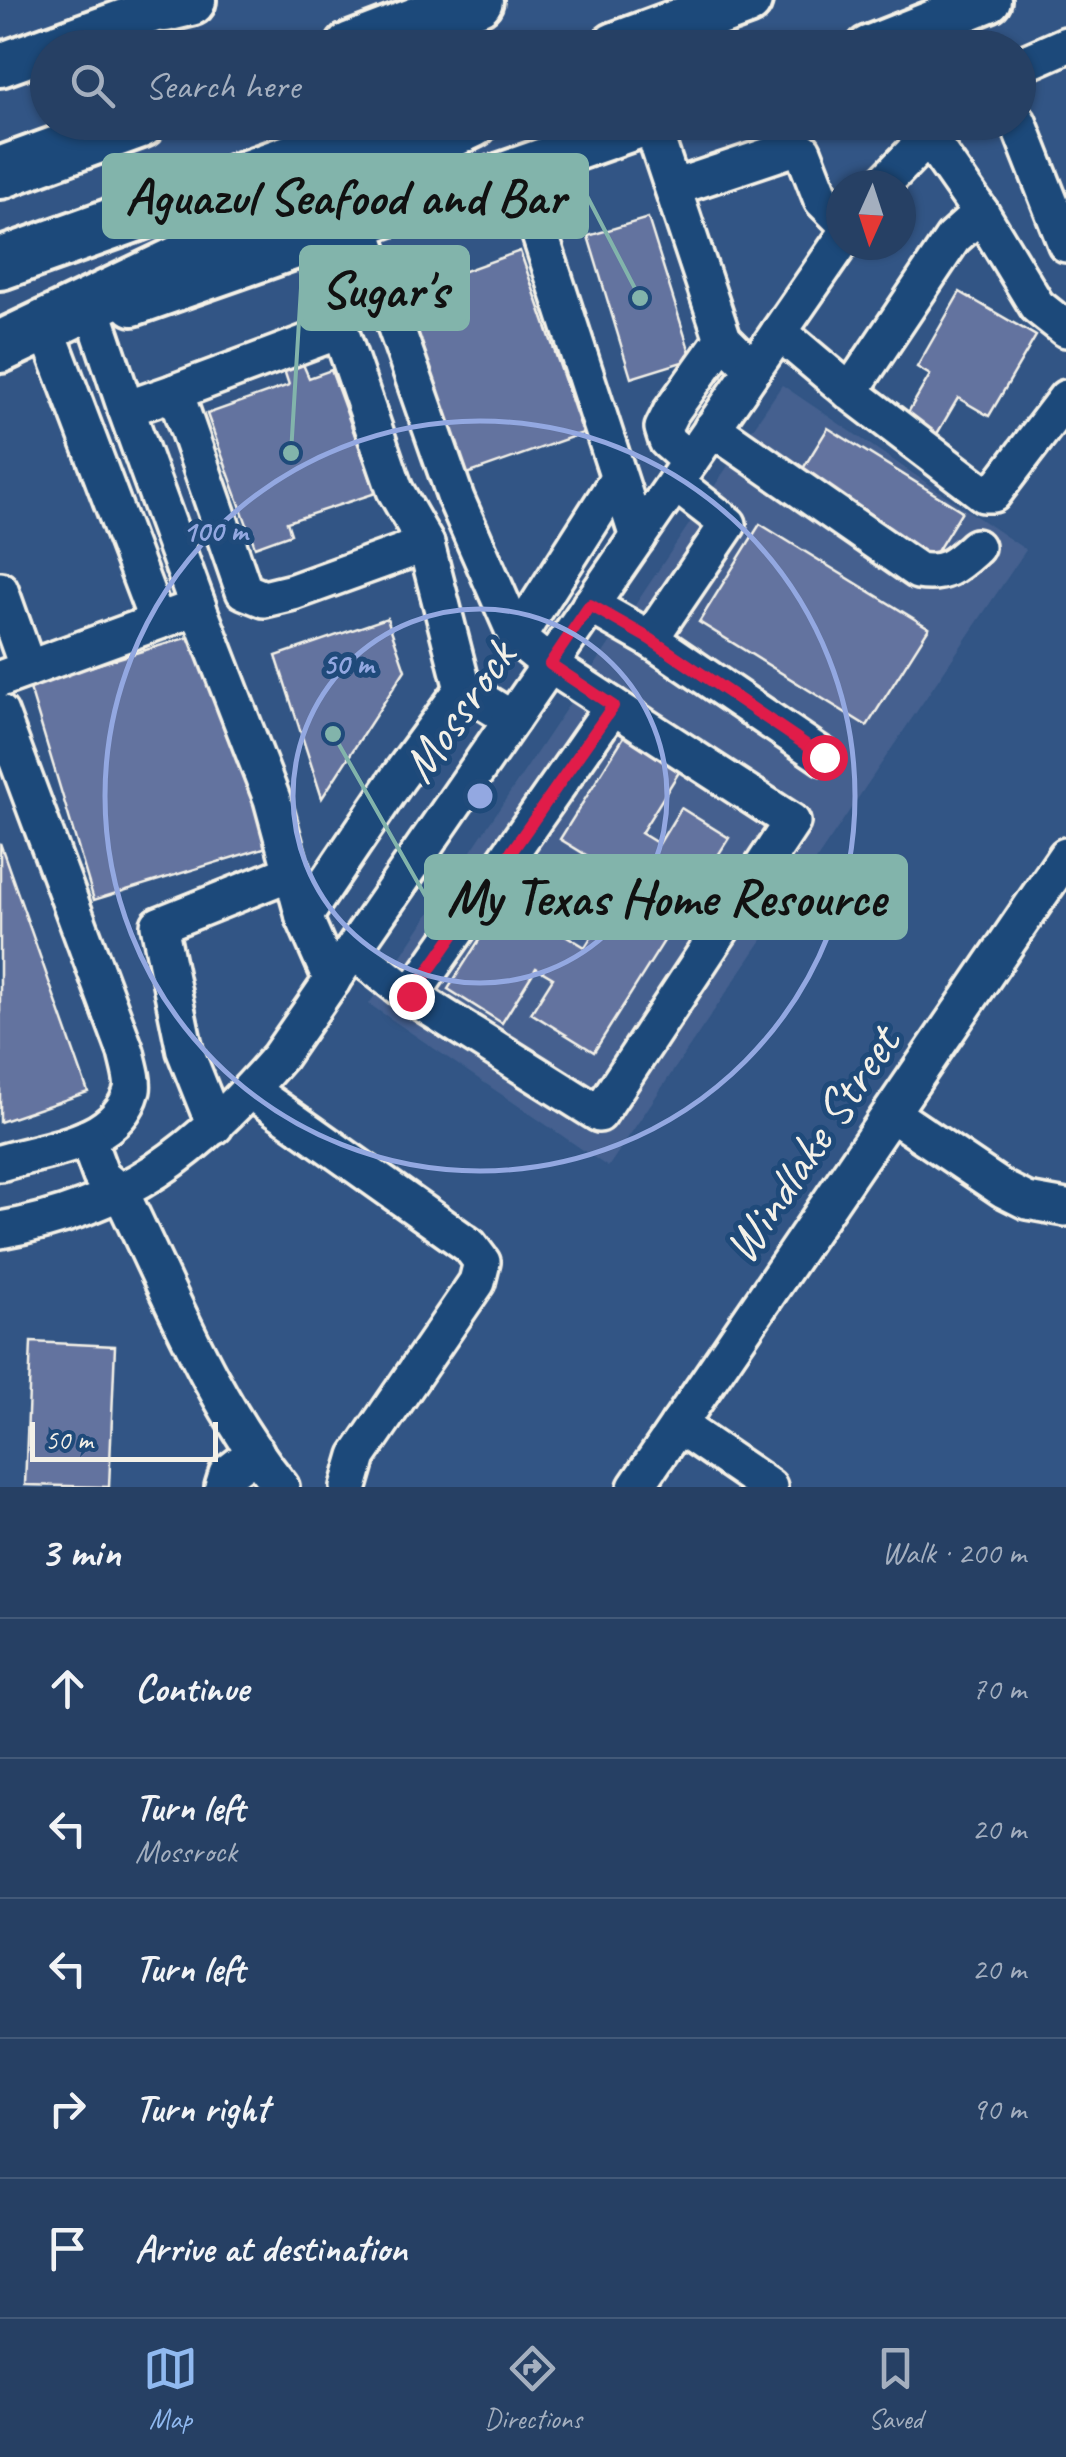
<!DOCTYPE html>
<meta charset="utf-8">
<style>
body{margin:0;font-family:Caveat,sans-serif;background:#2e476a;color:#f1f3f6}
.compass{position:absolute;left:826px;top:170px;width:90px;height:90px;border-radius:50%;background:#264064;box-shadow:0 2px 8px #0004;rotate:183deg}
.scale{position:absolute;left:30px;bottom:25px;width:188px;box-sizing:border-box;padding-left:10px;border:5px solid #f4f1e8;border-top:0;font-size:28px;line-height:35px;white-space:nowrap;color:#f4f1e8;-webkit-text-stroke:8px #1f4a7a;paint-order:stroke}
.stop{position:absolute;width:30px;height:30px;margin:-22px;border:8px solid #e11d48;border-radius:50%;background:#fff}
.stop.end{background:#e11d48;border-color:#fff;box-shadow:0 2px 10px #0008}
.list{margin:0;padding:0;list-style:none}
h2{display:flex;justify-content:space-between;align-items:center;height:130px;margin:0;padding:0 40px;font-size:42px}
h2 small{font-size:32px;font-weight:400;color:#a4afbf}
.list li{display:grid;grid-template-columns:65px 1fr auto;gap:30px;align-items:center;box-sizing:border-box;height:140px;padding:0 40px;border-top:2px solid #425978}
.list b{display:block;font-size:38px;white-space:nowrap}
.list p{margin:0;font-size:32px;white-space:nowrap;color:#a4afbf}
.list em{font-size:32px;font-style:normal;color:#a4afbf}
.icon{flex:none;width:55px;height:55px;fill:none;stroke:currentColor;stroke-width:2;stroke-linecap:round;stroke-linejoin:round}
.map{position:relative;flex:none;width:1066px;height:1487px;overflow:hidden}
.search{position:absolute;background:#264064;box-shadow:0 2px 8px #0004;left:30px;right:30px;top:30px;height:110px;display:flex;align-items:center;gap:25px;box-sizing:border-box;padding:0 35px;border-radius:55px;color:#a4afbf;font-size:38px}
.sheet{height:830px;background:#264064}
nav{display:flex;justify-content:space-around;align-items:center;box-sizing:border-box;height:140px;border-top:2px solid #425978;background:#264064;font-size:28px;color:#a4afbf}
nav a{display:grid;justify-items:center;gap:5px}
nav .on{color:#90b9f0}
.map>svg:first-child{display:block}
</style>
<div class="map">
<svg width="1066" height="1487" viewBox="0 0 1066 1487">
<rect width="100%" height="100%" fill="#325585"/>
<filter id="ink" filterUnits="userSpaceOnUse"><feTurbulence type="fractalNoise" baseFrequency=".01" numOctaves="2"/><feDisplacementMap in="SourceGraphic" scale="20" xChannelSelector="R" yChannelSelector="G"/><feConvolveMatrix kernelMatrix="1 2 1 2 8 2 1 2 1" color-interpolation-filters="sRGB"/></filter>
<g filter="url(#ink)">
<polygon fill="#45618f" points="782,385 1026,550 608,1167 369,1004"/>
<g fill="#63739f" stroke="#f4f1e8" stroke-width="2.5">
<polygon points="648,218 692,359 631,378 588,236"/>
<polygon points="520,251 583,433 456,478 392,297"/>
<polygon points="960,292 1036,336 989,416 958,398 934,439 903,421 930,375 917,367"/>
<polygon points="302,362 309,378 331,370 376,493 287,522 291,534 255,547 207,414 289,385 284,370"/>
<polygon points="828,428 962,511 933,558 799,475"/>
<polygon points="760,524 929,628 867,726 699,622"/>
<polygon points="387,618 405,670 322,798 276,656"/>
<polygon points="202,633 267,847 94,900 29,685"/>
<polygon points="625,735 681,769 641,833 659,844 681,808 729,838 594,1052 531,1013 553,978 536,968 502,1023 448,989 516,882 571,917 562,933 585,947 633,871 615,860 609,869 560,839"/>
<polygon points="0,843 88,1092 0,1122"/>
<polygon points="31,1342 115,1346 109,1487 25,1485"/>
</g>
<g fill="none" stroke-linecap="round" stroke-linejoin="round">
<g stroke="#f4f1e8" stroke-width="42">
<g id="minor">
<polyline points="1018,66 1066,45"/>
<polyline points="1018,122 1066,244"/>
<polyline points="651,123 723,339 753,369"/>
<polyline points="928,137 981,213 1037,306 1066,329"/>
<polyline points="519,170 638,537"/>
<polyline points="882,185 943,122"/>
<polyline points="673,188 793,148 803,151 822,200 841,219"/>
<polyline points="310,243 395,490 426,544 463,689 512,719"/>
<polyline points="95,317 126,409 175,392 244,591 264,599 293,592 426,544"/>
<polyline points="779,332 850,392 953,238 981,213"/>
<polyline points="48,333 157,621"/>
<polyline points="175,392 341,330"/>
<polyline points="850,392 984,494 993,494 1066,398"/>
<path d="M712,428L918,571C946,576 957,564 976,547"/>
<polyline points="690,461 667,441 663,428 671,412 723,339"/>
<polyline points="675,483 728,524 650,639 824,757"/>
<polyline points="0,590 28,669"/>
<polyline points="195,600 272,799 304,917 332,981"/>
<polyline points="590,605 650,639"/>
<polyline points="517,638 618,479"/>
<polyline points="0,679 198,607 126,409"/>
<path d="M0,713L126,1052C128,1062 134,1080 132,1090C117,1145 45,1149 0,1163"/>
<polyline points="304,917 398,778 463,689"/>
<polyline points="353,951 408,994 599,1114 792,822 550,665 517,638 456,499 360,225"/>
<polyline points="411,996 613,706"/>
<polyline points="250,1090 470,1246 482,1262 477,1282 358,1456 349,1487"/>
<polyline points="892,1114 1003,1189 1027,1201 1066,1208"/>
<polyline points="215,1126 185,1051 159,925 292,872"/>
<path d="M87,1138L101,1176L121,1193C170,1293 211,1400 281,1487"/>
<path d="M0,1230C127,1208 197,1151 279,1057L841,242"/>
<polyline points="678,1425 769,1487"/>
<polyline points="223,1487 227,1474 256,1452"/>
<polyline points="636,1487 1066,856"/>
</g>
</g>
<g stroke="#f4f1e8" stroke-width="50">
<g id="major">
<polyline points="49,48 183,0"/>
<polyline points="868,48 989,0"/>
<polyline points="0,65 48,48"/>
<polyline points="133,304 652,122"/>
</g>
</g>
<g stroke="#f4f1e8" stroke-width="58">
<g id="highway">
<polyline points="165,6 190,0"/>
<polyline points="351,48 477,0"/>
<polyline points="616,48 746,0"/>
<polyline points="0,173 140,122"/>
<polyline points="0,264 398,122"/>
<polyline points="0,347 472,122"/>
</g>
</g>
<use href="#minor" stroke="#1f4a7a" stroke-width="35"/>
<use href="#major" stroke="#1f4a7a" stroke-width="42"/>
<use href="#highway" stroke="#1f4a7a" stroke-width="50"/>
</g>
</g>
<g fill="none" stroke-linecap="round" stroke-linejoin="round" filter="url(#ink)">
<polyline stroke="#e11d48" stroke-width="12" points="411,996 613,706 550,664 590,605 650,639 824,757"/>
</g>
<g fill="none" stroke="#93a8e1" stroke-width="5">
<circle cx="480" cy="796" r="187"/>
<circle cx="480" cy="796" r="375"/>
</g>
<g text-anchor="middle" stroke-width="10" stroke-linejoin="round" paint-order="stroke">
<g font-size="50" fill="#f4f1e8" stroke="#1f4a7a">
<text transform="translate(457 710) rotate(-55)" y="18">Mossrock</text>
<text transform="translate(810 1144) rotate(-56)" y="18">Windlake Street</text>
</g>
</g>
<circle cx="480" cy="796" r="15" fill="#93a8e1" stroke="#1f4a7a" stroke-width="5"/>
<g font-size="30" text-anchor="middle" font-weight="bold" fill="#93a8e1" stroke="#1f4a7a" stroke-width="10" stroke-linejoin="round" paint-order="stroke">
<text x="215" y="541">100 m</text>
<text x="348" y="674">50 m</text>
</g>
<path fill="none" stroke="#82b4ab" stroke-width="4" d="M640 298L587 196M291 453L301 288M333 734L426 897"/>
<g fill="#82b4ab" stroke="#1f4a7a" stroke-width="4">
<circle cx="640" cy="298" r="10"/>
<circle cx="291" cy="453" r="10"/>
<circle cx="333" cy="734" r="10"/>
</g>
<g fill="#82b4ab" stroke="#82b4ab" stroke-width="4">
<rect x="104" y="155" width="483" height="82" rx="10"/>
<rect x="301" y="247" width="167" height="82" rx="10"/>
<rect x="426" y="856" width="480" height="82" rx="10"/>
</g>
<g font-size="52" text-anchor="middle" font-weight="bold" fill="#111">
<text x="345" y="214">Aguazul Seafood and Bar</text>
<text x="384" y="307">Sugar's</text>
<text x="666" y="915">My Texas Home Resource</text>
</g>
</svg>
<svg class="compass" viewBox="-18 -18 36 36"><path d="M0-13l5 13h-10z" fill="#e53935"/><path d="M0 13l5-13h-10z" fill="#a4afbf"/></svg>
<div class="scale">50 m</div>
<div class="stop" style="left:824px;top:757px"></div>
<div class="stop end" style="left:411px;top:996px"></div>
<div class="search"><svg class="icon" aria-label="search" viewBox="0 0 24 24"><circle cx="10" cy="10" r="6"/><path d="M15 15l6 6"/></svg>Search here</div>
</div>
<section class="sheet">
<h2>3 min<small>Walk · 200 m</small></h2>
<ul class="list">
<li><svg class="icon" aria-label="ahead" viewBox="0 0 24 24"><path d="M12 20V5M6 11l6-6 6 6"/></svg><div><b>Continue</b></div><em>70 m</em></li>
<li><svg class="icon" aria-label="left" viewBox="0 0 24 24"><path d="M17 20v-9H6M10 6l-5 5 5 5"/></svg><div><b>Turn left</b><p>Mossrock</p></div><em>20 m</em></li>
<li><svg class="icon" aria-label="left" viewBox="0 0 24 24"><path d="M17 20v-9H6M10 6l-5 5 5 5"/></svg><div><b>Turn left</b></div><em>20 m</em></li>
<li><svg class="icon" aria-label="right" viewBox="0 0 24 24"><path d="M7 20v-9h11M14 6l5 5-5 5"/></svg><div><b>Turn right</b></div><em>90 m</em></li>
<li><svg class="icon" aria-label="arrive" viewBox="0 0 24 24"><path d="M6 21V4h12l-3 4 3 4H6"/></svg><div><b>Arrive at destination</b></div></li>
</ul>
</section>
<nav>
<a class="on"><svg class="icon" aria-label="map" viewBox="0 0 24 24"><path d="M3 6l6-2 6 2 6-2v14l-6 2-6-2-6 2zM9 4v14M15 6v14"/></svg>Map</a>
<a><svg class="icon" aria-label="directions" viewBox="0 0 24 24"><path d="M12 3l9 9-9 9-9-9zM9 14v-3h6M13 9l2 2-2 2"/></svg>Directions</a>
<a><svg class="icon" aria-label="saved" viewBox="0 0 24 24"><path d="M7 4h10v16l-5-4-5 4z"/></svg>Saved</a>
</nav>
